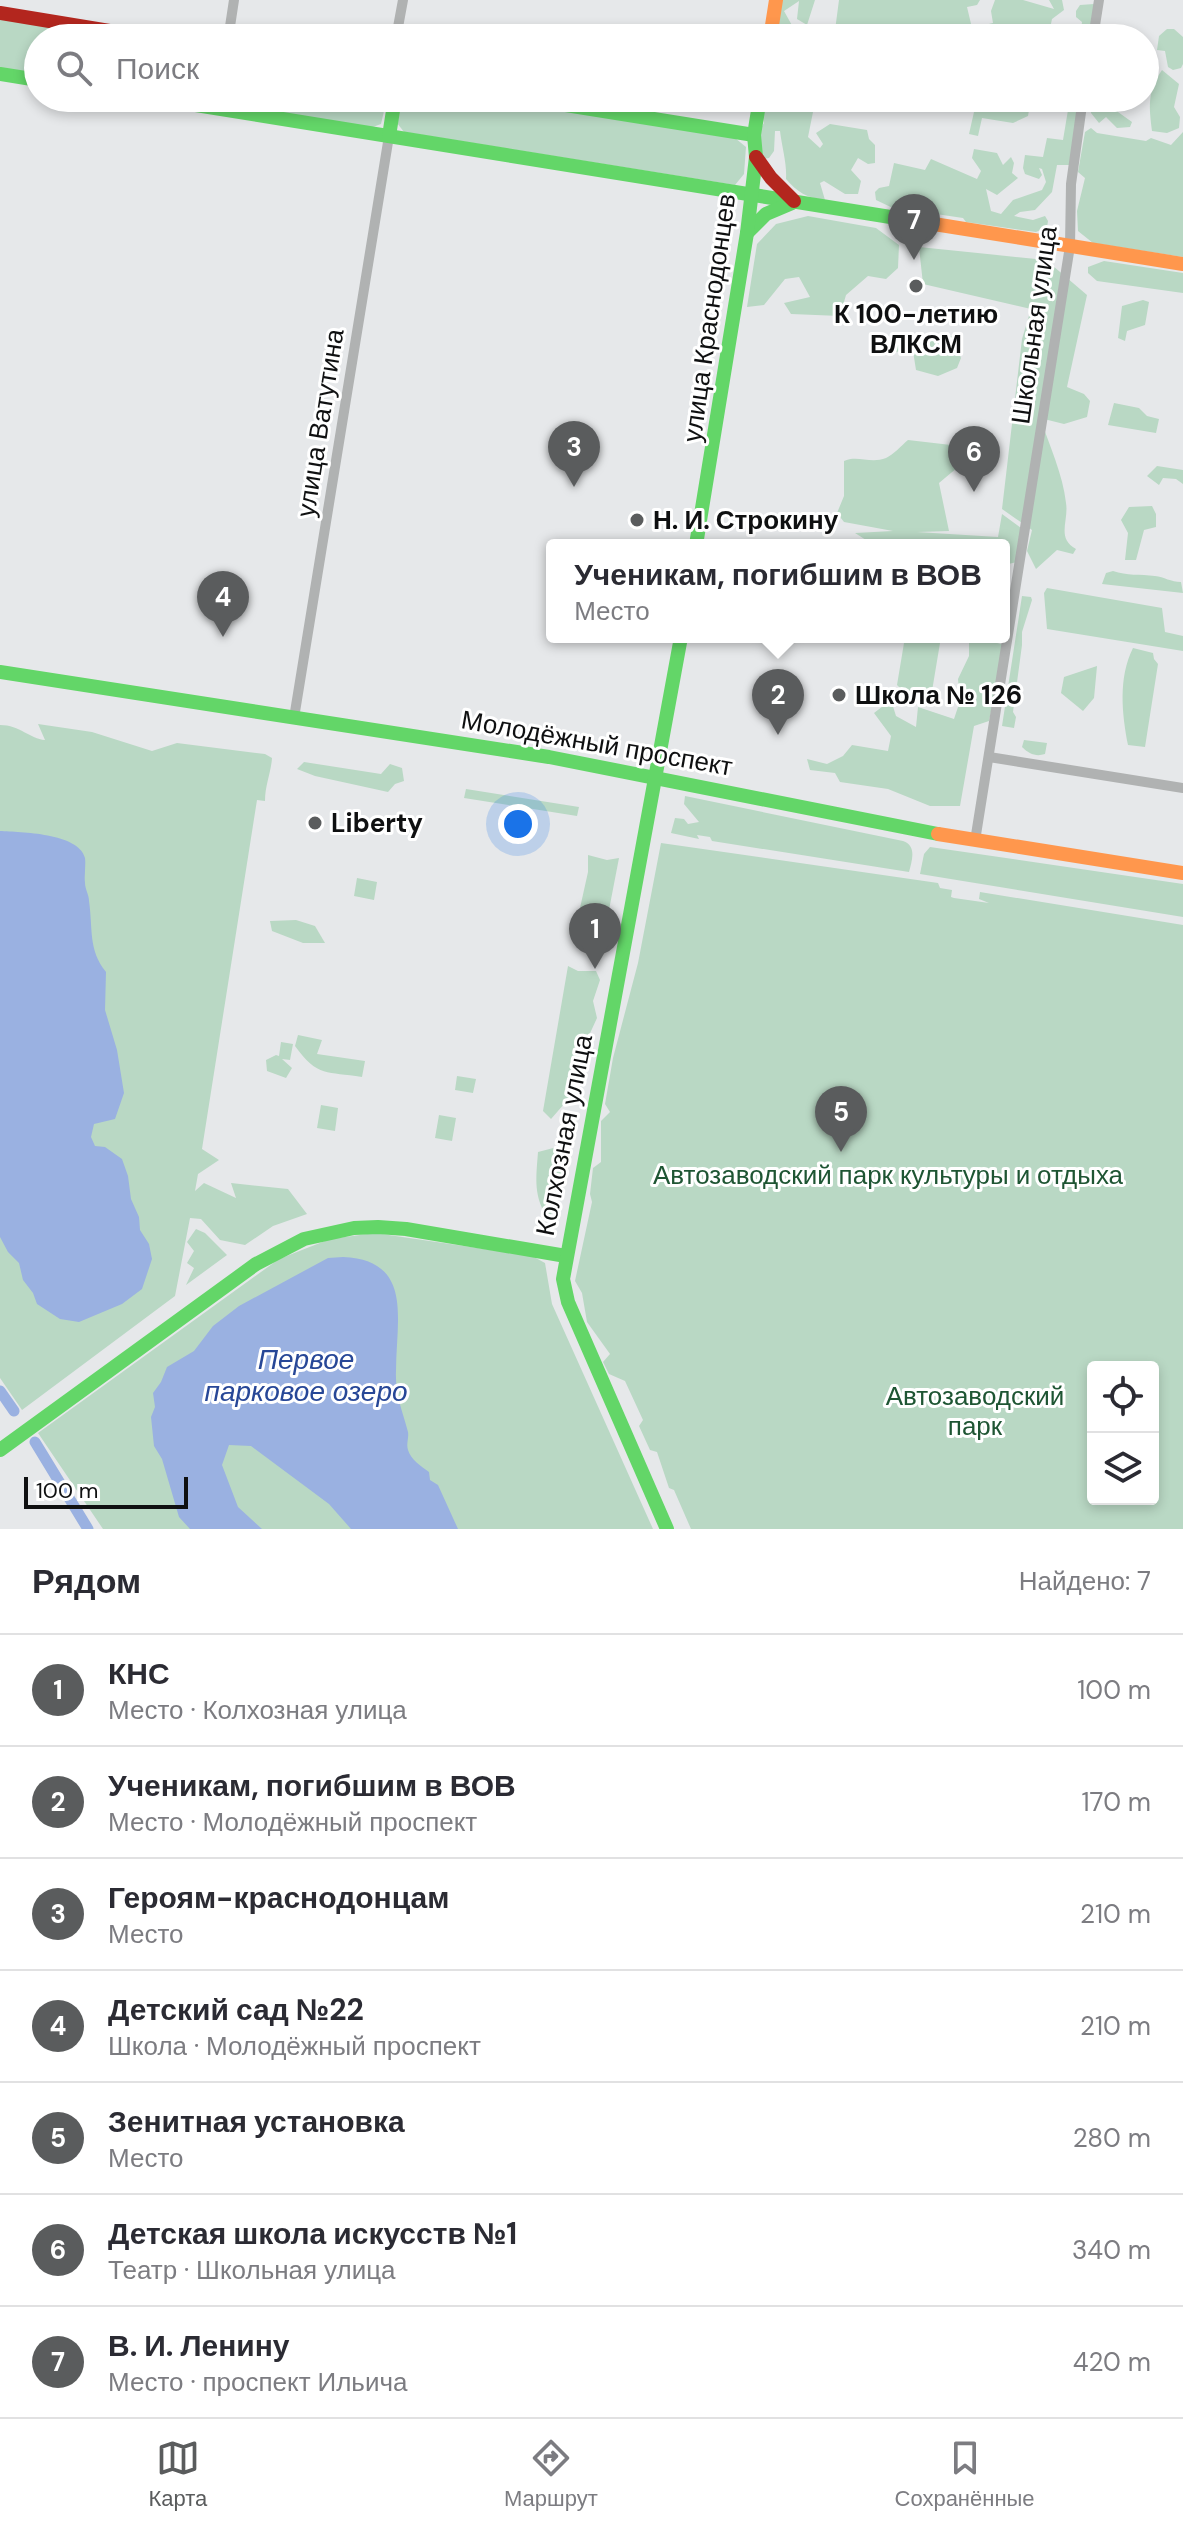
<!DOCTYPE html>
<html lang="ru">
<meta charset="utf-8">
<style>
body{margin:0;font-family:"DM Sans",sans-serif;background:#f2f2f3;color:#2b2b33}
.controls{position:absolute;right:24px;bottom:24px;display:grid;overflow:hidden;border-radius:8px;box-shadow:0 4px 12px #0003}
.controls button{width:72px;height:72px;display:grid;place-items:center;padding:0;border:0;border-bottom:2px solid #e1e1e2;background:#fff;color:#2b2b33;font:40px sans-serif}
.scale{position:absolute;left:24px;bottom:20px;width:164px;box-sizing:border-box;padding-left:8px;border:4px solid #0f1011;border-top:0;font-size:22px;line-height:28px;white-space:nowrap;color:#0f1011;-webkit-text-stroke:6px #fff;paint-order:stroke}
.you{position:absolute;left:518px;top:824px;width:28px;height:28px;margin:-20px;border:6px solid #fff;border-radius:50%;background:#1a73e8;box-shadow:0 0 0 12px #1a73e833}
.badge{display:grid;place-items:center;width:52px;height:52px;border-radius:50%;background:#5a5c5d;color:#fff;font-size:26px;font-weight:700}
.pin{position:absolute;translate:-50% -66px;filter:drop-shadow(0 2px 4px #0008)}
.pin::after{content:'';position:absolute;top:42px;width:28px;height:24px;background:inherit;clip-path:polygon(0 0,100% 0,50% 100%)}
.popup{position:absolute;left:546px;top:539px;width:464px;height:104px;box-sizing:border-box;display:grid;place-content:center;border-radius:8px;background:#fff;filter:drop-shadow(0 2px 6px #0005);font-size:26px;white-space:nowrap;color:#7c7c81}
.popup b{font-size:30px;color:#2b2b33}
.popup::after{content:'';position:absolute;left:50%;top:100%;margin-left:-16px;border:16px solid transparent;border-top-color:#fff}
.list{margin:0;padding:0;list-style:none}
h2{display:flex;justify-content:space-between;align-items:center;height:104px;margin:0;padding:0 32px;font-size:34px}
h2 small{font-size:26px;font-weight:400;color:#7c7c81}
.list li{display:grid;grid-template-columns:52px 1fr auto;gap:24px;align-items:center;box-sizing:border-box;height:112px;padding:0 32px;border-top:2px solid #e1e1e2}
.list b{display:block;font-size:30px;white-space:nowrap}
.list p{margin:0;font-size:26px;white-space:nowrap;color:#7c7c81}
.list em{font-size:26px;font-style:normal;color:#7c7c81}
.icon{flex:none;width:44px;height:44px;fill:none;stroke:currentColor;stroke-width:2;stroke-linecap:round;stroke-linejoin:round}
.map{position:relative;flex:none;width:1183px;height:1529px;overflow:hidden}
.search{position:absolute;background:#fff;box-shadow:0 4px 12px #0003;left:24px;right:24px;top:24px;height:88px;display:flex;align-items:center;gap:20px;box-sizing:border-box;padding:0 28px;border-radius:44px;color:#7c7c81;font-size:30px}
.sheet{height:888px;background:#fff}
nav{display:flex;justify-content:space-around;align-items:center;box-sizing:border-box;height:112px;border-top:2px solid #e1e1e2;background:#fff;font-size:22px;color:#7c7c81}
nav a{display:grid;justify-items:center;gap:4px}
nav .on{color:#5a5c5d}
.map>svg:first-child{display:block}
</style>
<div class="map">
<svg width="1183" height="1529" viewBox="0 0 1183 1529">
<rect width="100%" height="100%" fill="#e6e8ea"/>
<g fill="#b9d8c4" fill-rule="evenodd">
<polygon points="781,0 815,0 807,25 797,19 799,1 784,11 799,38 773,38"/>
<path d="M839,0H980L977,5L967,7L972,28L993,23L991,11L995,0H1023L1054,9L1049,0H1062L1064,10L1052,19L1048,38C1016,38 916,45 896,24L879,25L875,38H834Z"/>
<polygon points="1094,4 1092,38 1080,38 1082,22 1076,17 1076,11 1080,5"/>
<polygon points="0,18 122,38 38,38 38,74 0,68"/>
<polygon points="1167,29 1174,29 1183,37 1183,64 1181,68 1173,70 1168,67 1165,51 1157,50 1159,36"/>
<path d="M1162,70L1179,84L1174,107L1180,117L1179,128L1167,133L1152,131C1149,107 1147,91 1162,70Z"/>
<polygon points="185,98 387,98 381,124 370,128"/>
<polygon points="401,98 488,98 735,138 746,147 744,174 735,185 404,132 397,123"/>
<path d="M765,98C775,98 784,102 790,102C799,102 800,100 809,104L813,112L808,137L820,148L823,144L816,133L830,124L867,130L869,139L875,145V163L868,164L858,158L851,170L861,181L858,194H845L824,181L820,183L825,200C807,198 797,192 786,179C787,163 782,148 780,131H775L774,151L769,158L763,159L758,133L764,123L762,113Z"/>
<polygon points="978,98 1008,98 1015,105 1016,98 1031,98 1028,116 1013,123 982,118 978,136 969,134 974,112 980,101"/>
<polygon points="1070,98 1083,98 1072,165 1057,165 1052,192 1035,210 1020,212 1014,216 1033,220 1045,216 1048,221 1047,227 1036,232 966,222 963,218 909,210 899,211 876,200 875,192 879,188 889,186 894,163 925,170 931,159 977,179 981,171 972,158 974,149 997,153 1003,165 1011,157 1014,163 1012,173 1018,178 997,195 986,189 991,211 1001,214 1013,200 1042,190 1046,182 1042,169 1039,168 1042,175 1039,179 1025,174 1023,168 1025,155 1043,157 1047,138 1063,140"/>
<polygon points="1120,98 1118,112 1132,122 1130,127 1117,128 1106,117 1099,123 1091,113 1090,98"/>
<polygon points="1091,128 1097,133 1146,141 1151,138 1171,145 1183,132 1183,257 1093,243 1078,231 1077,211 1085,178 1078,172 1085,132"/>
<polygon points="808,216 876,228 899,245 898,268 886,279 868,276 846,295 840,316 791,314 784,303 810,297 799,277 785,279 764,305 747,307 757,244 776,224"/>
<path d="M919,247L1046,260L1087,295L1067,387L1084,394L1090,401L1087,417L1064,424L1040,418C1049,444 1063,475 1066,503C1069,521 1056,538 1076,549L1073,554L1057,550L1036,569L1027,551L1032,530L1002,509L1022,339L1031,309L923,284Z"/>
<polygon points="1104,261 1183,273 1183,293 1097,281 1088,273 1088,267"/>
<polygon points="1143,300 1149,302 1145,325 1127,331 1125,341 1118,338 1122,306"/>
<polygon points="953,336 961,358 957,368 938,376 916,370 913,351 890,352 907,337"/>
<polygon points="1114,403 1139,408 1147,416 1159,419 1156,433 1108,425"/>
<path d="M975,432L970,457L939,483L949,531L917,532L998,537L1002,514L1021,528L1017,562L1004,565V545H920L866,540L855,533L893,531L844,522L837,513L844,496V461C857,455 871,464 886,458C893,455 901,446 908,440L951,445Z"/>
<polygon points="1157,466 1183,470 1183,484 1176,479 1163,478 1159,485 1147,476"/>
<polygon points="1152,506 1156,514 1156,527 1144,530 1136,560 1125,560 1128,533 1121,520 1129,507"/>
<path d="M1113,571C1127,576 1140,574 1155,576C1164,577 1171,582 1181,582L1183,593L1102,584L1106,573Z"/>
<polygon points="1047,588 1162,608 1165,632 1183,636 1183,651 1047,629 1044,593"/>
<polygon points="1022,596 1031,597 1032,600 1022,632 1022,645 1013,712 1016,717 1014,728 1002,726"/>
<polygon points="905,637 941,637 932,691 918,698 908,696 897,685"/>
<polygon points="974,637 1005,645 989,721 974,726 960,806 930,806 888,789 840,782 835,773 810,770 807,759 827,764 843,756 852,745 888,751 891,736 874,713 891,700 896,716 916,727 918,707 954,719 960,701 958,679 969,656 969,642"/>
<path d="M1133,648L1153,653L1154,659L1158,664L1145,747L1128,745C1122,714 1118,678 1133,648Z"/>
<polygon points="1097,666 1094,698 1083,711 1061,693 1064,677"/>
<path d="M38,724L92,732L152,751L177,743L265,754L272,758C271,773 265,785 265,801L257,800L202,1149L219,1160L198,1174L195,1191L204,1183L236,1198L231,1183L288,1189L307,1214L273,1226L245,1245L220,1240L201,1219L190,1218L175,1296L22,1410L0,1378V725C20,725 30,739 45,740Z"/>
<path d="M1024,740L1047,743L1045,754C1036,757 1029,754 1022,747Z"/>
<polygon points="304,762 381,774 390,764 402,768 404,781 395,784 388,792 315,776 297,769"/>
<polygon points="466,789 579,807 577,816 464,798"/>
<path d="M685,796L903,841C917,846 912,860 909,872L712,841L710,837L697,835L699,839L671,833L675,818L684,819L688,824L699,822L684,804Z"/>
<path d="M661,843L938,883L940,888L952,890L951,897L954,898L989,903L979,899L980,892L1183,925V1529H691L674,1490L669,1488L657,1452L650,1450L639,1426L643,1420L625,1381L609,1374L603,1362L610,1354L587,1322L582,1293L575,1281L592,1202L590,1194L593,1168L601,1162V1121L610,1112L605,1104L613,1058L638,963ZM1093,1367H1153V1499H1093Z"/>
<polygon points="930,847 1183,884 1183,917 920,874 924,854"/>
<polygon points="588,855 607,860 619,858 608,915 609,941 596,935 582,936 578,917 588,872"/>
<polygon points="357,878 377,882 374,900 354,896"/>
<polygon points="296,920 315,926 325,943 303,943 272,931 270,921"/>
<polygon points="568,966 578,971 596,971 600,980 593,1001 597,1018 586,1042 586,1065 578,1088 551,1119 543,1111"/>
<path d="M298,1035L322,1040L317,1054L365,1061L362,1077C327,1071 318,1078 295,1046Z"/>
<polygon points="281,1042 293,1044 290,1060 282,1059 292,1068 286,1078 267,1071 266,1060 276,1055 279,1056"/>
<polygon points="457,1076 476,1079 473,1093 455,1090"/>
<polygon points="321,1105 338,1108 335,1131 317,1128"/>
<polygon points="439,1115 456,1118 452,1141 435,1138"/>
<path d="M565,1145L568,1167L549,1220C533,1197 536,1179 538,1152Z"/>
<polygon points="196,1229 205,1233 227,1255 186,1285 194,1268 187,1263 194,1251 187,1242"/>
<polygon points="375,1233 532,1256 545,1263 552,1304 653,1529 103,1529 38,1433 279,1259 330,1239"/>
</g>
<g fill="#9ab1e1">
<path d="M0,831C20,832 79,833 85,858C86,866 84,875 85,883C85,889 89,895 89,901C93,928 88,950 106,972L105,1010L117,1050L124,1093L115,1119L94,1124L91,1137L95,1146L105,1147L122,1159L128,1176L131,1199L139,1217L140,1230L149,1244L152,1259L142,1289L122,1304L79,1322L60,1319L37,1304L33,1293L23,1280L19,1263L8,1252L0,1237Z"/>
<path d="M343,1257C414,1260 396,1320 396,1371C395,1395 402,1409 408,1432C409,1438 406,1444 408,1450C411,1460 421,1466 429,1472L430,1480L438,1485L458,1529H351L329,1504L251,1446L229,1445L222,1465L238,1507L262,1529H190L179,1517L162,1459L154,1446L151,1417L155,1407L153,1393L161,1382L167,1367L194,1351L213,1326L239,1306L328,1258Z"/>
</g>
<g fill="none" stroke-linecap="round" stroke-linejoin="round">
<g stroke="#9ab1e1" stroke-width="11">
<polyline points="0,1391 14,1411"/>
<polyline points="35,1442 88,1529"/>
</g>
<g stroke="#b0b2b2" stroke-width="10">
<polyline points="230,38 229,33 234,0"/>
<polyline points="396,38 403,0"/>
<polyline points="1093,38 1099,0"/>
<polyline points="294,718 389,136"/>
<polyline points="989,757 1183,788"/>
<polyline points="975,841 1070,246 1071,184 1083,98"/>
</g>
<g stroke="#63d668" stroke-width="14">
<polyline points="0,74 38,80"/>
<polyline points="152,98 909,220"/>
<polyline points="522,98 754,135"/>
<polyline points="389,136 395,98"/>
<polyline points="747,233 766,214 792,203"/>
<polyline points="696,545 747,233 756,157 754,135 760,98"/>
<polyline points="0,672 549,757 938,834"/>
<polyline points="0,1450 256,1264 304,1239 354,1228 378,1227 406,1229 566,1256"/>
<polyline points="667,1529 568,1302 563,1279 681,637"/>
</g>
<g stroke="#ff974d" stroke-width="14">
<polyline points="770,38 776,0"/>
<polyline points="909,220 1183,264"/>
<polyline points="938,834 1183,873"/>
</g>
<g stroke="#b3261e" stroke-width="14">
<polyline points="0,13 152,38"/>
<polyline points="756,157 771,178 794,201"/>
</g>
</g>
<g fill="#5a5c5d" stroke="#fff" stroke-width="3">
<circle cx="916" cy="286" r="8"/>
<circle cx="637" cy="520" r="8"/>
<circle cx="839" cy="695" r="8"/>
<circle cx="315" cy="823" r="8"/>
</g>
<g text-anchor="middle" stroke-width="6" stroke-linejoin="round" paint-order="stroke">
<g font-size="26" font-weight="bold" fill="#0f1011" stroke="#fff" text-anchor="start">
<text x="916" y="323" text-anchor="middle">К 100-летию<tspan x="916" dy="30">ВЛКСМ</tspan></text>
<text x="653" y="529">Н. И. Строкину</text>
<text x="855" y="704">Школа № 126</text>
<text x="331" y="832">Liberty</text>
</g>
<g font-size="26" fill="#0f1011" stroke="#fff">
<text transform="translate(709 318) rotate(-82)" y="9">улица Краснодонцев</text>
<text transform="translate(1034 325) rotate(-82)" y="9">Школьная улица</text>
<text transform="translate(320 423) rotate(-81)" y="9">улица Ватутина</text>
<text transform="translate(597 743) rotate(10)" y="9">Молодёжный проспект</text>
<text transform="translate(564 1135) rotate(-79)" y="9">Колхозная улица</text>
</g>
<g font-size="26" fill="#1e5533" stroke="#fff">
<text x="888" y="1184">Автозаводский парк культуры и отдыха</text>
<text x="975" y="1405">Автозаводский<tspan x="975" dy="30">парк</tspan></text>
</g>
<g font-size="28" font-style="italic" fill="#274797" stroke="#fff">
<text x="306" y="1369">Первое<tspan x="306" dy="32">парковое озеро</tspan></text>
</g>
</g>
</svg>
<div class="controls">
<button><svg class="icon" aria-label="locate" viewBox="0 0 24 24"><circle cx="12" cy="12" r="6"/><path d="M12 2v4M12 18v4M2 12h4M18 12h4"/></svg></button>
<button><svg class="icon" aria-label="layers" viewBox="0 0 24 24"><path d="M12 4l9 5-9 5-9-5zM3 14l9 5 9-5"/></svg></button>
</div>
<div class="scale">100 m</div>
<div class="you"></div>
<div class="pin badge" style="left:595px;top:969px">1</div>
<div class="pin badge" style="left:778px;top:735px">2</div>
<div class="popup"><b>Ученикам, погибшим в ВОВ</b>Место</div>
<div class="pin badge" style="left:574px;top:487px">3</div>
<div class="pin badge" style="left:223px;top:637px">4</div>
<div class="pin badge" style="left:841px;top:1152px">5</div>
<div class="pin badge" style="left:974px;top:492px">6</div>
<div class="pin badge" style="left:914px;top:260px">7</div>
<div class="search"><svg class="icon" aria-label="search" viewBox="0 0 24 24"><circle cx="10" cy="10" r="6"/><path d="M15 15l6 6"/></svg>Поиск</div>
</div>
<section class="sheet">
<h2>Рядом<small>Найдено: 7</small></h2>
<ul class="list">
<li><span class="badge">1</span><div><b>КНС</b><p>Место · Колхозная улица</p></div><em>100 m</em></li>
<li><span class="badge">2</span><div><b>Ученикам, погибшим в ВОВ</b><p>Место · Молодёжный проспект</p></div><em>170 m</em></li>
<li><span class="badge">3</span><div><b>Героям-краснодонцам</b><p>Место</p></div><em>210 m</em></li>
<li><span class="badge">4</span><div><b>Детский сад №22</b><p>Школа · Молодёжный проспект</p></div><em>210 m</em></li>
<li><span class="badge">5</span><div><b>Зенитная установка</b><p>Место</p></div><em>280 m</em></li>
<li><span class="badge">6</span><div><b>Детская школа искусств №1</b><p>Театр · Школьная улица</p></div><em>340 m</em></li>
<li><span class="badge">7</span><div><b>В. И. Ленину</b><p>Место · проспект Ильича</p></div><em>420 m</em></li>
</ul>
</section>
<nav>
<a class="on"><svg class="icon" aria-label="map" viewBox="0 0 24 24"><path d="M3 6l6-2 6 2 6-2v14l-6 2-6-2-6 2zM9 4v14M15 6v14"/></svg>Карта</a>
<a><svg class="icon" aria-label="directions" viewBox="0 0 24 24"><path d="M12 3l9 9-9 9-9-9zM9 14v-3h6M13 9l2 2-2 2"/></svg>Маршрут</a>
<a><svg class="icon" aria-label="saved" viewBox="0 0 24 24"><path d="M7 4h10v16l-5-4-5 4z"/></svg>Сохранённые</a>
</nav>
